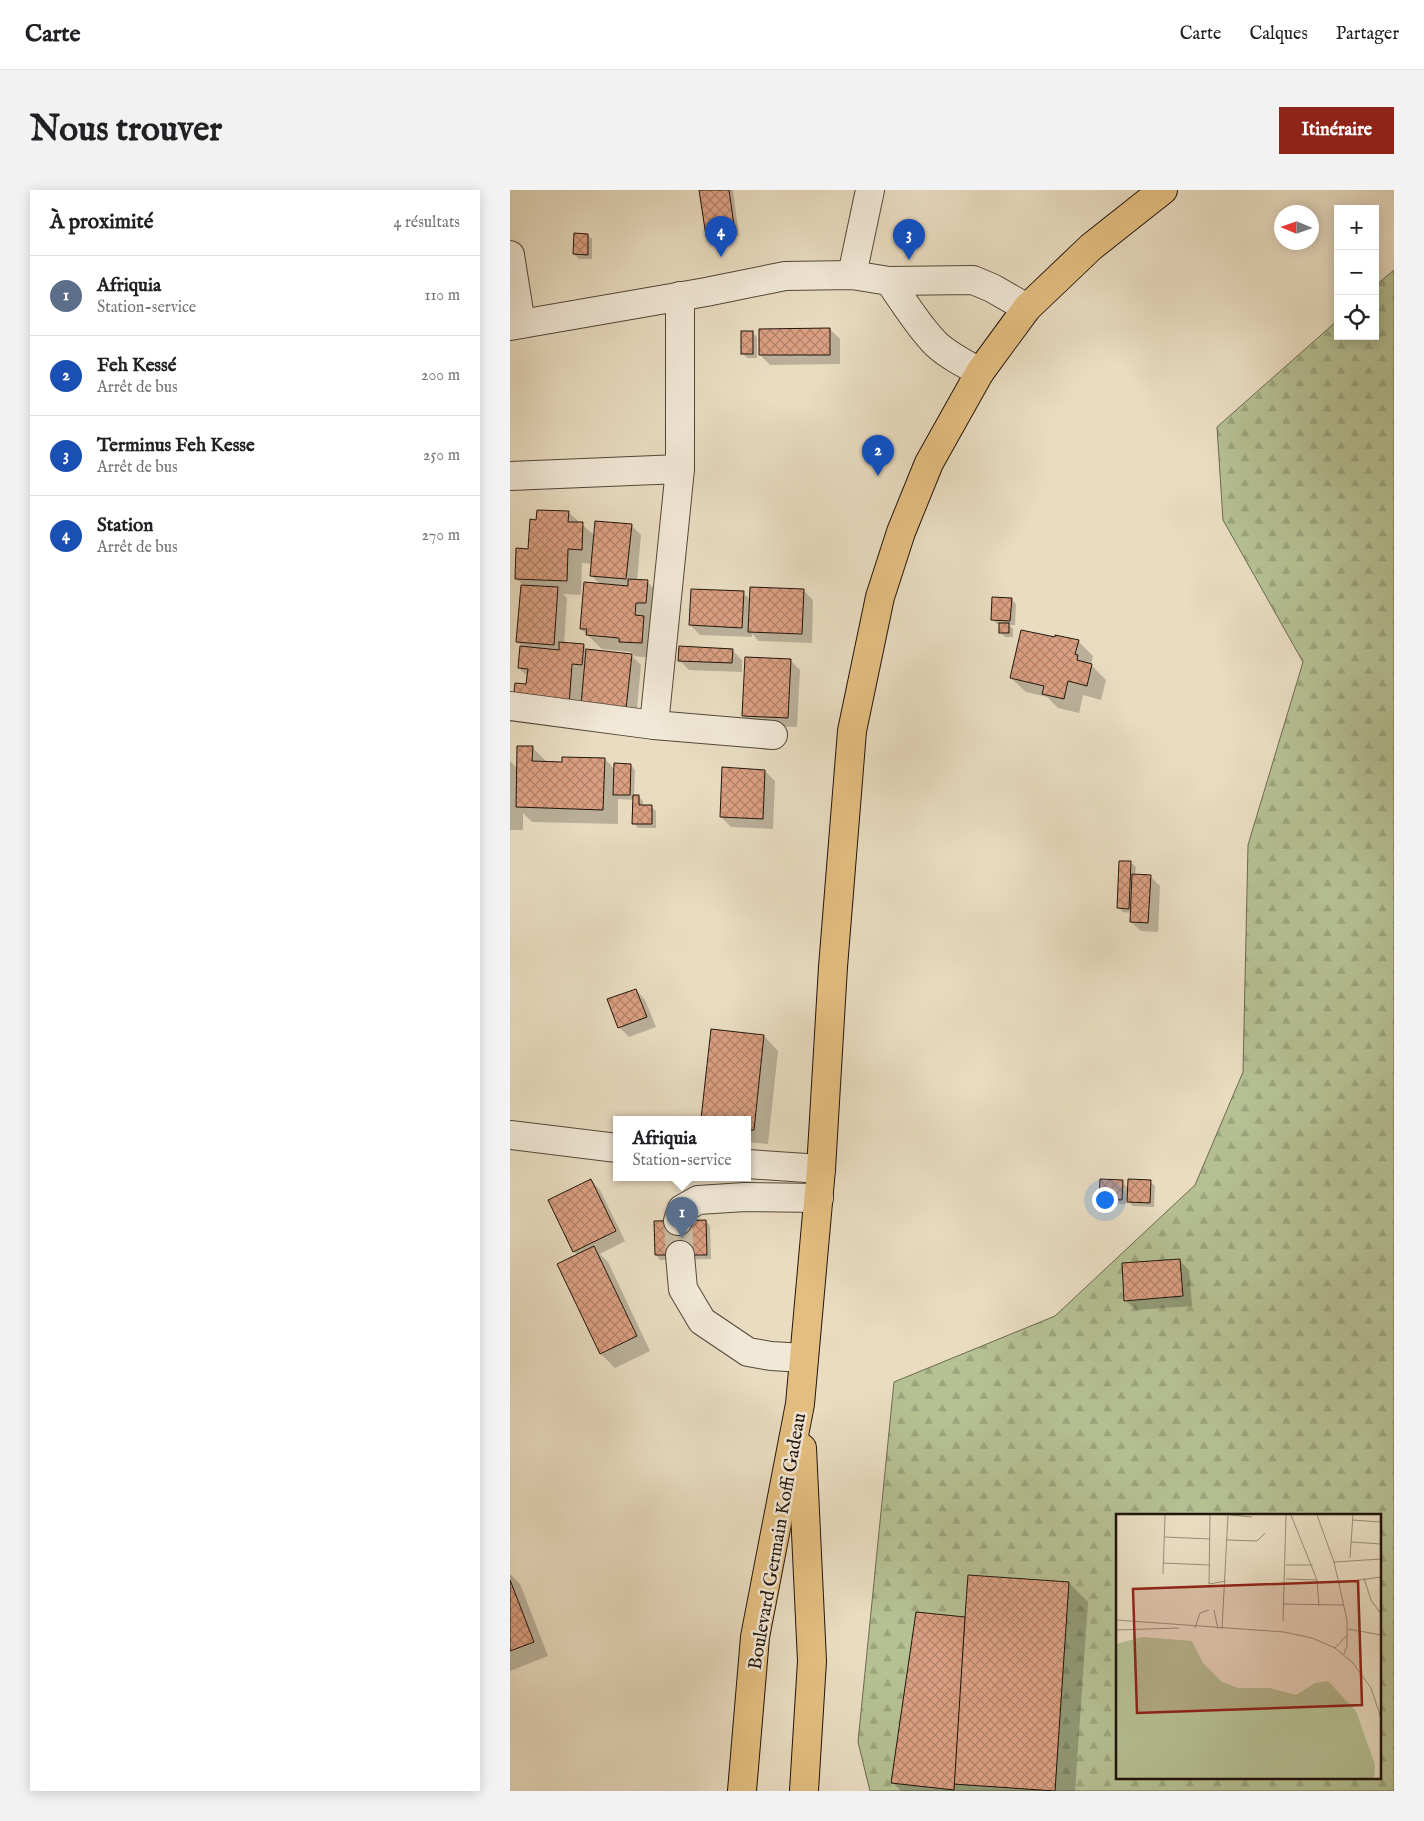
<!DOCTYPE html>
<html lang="fr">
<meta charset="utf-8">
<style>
body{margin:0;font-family:"IM FELL English",serif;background:#f2f2f2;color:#202124}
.controls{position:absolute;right:15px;top:15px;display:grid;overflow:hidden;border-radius:0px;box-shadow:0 2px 12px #0003}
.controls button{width:45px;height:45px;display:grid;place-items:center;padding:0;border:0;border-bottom:1px solid #e0e0e0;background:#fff;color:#202124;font:25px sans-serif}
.compass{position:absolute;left:764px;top:15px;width:45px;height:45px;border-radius:50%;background:#fff;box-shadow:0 2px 12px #0003;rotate:272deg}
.you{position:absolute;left:594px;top:1009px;width:18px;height:18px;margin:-12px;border:4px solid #fff;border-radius:50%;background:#1a73e8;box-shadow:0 0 0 8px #1a73e833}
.badge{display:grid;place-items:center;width:32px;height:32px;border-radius:50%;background:#8f2418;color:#fff;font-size:16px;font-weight:700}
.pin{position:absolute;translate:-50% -41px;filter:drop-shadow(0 1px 2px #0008)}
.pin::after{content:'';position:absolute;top:26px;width:18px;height:15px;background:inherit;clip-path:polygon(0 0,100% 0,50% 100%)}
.popup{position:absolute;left:103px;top:926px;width:138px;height:65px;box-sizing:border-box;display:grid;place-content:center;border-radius:0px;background:#fff;filter:drop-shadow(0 1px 4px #0005);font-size:16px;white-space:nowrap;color:#757577}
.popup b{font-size:19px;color:#202124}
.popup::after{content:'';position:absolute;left:50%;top:100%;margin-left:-10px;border:10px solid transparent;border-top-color:#fff}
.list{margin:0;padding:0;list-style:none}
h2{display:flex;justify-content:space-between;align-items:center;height:65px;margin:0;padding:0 20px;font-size:21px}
h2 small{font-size:16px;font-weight:400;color:#757577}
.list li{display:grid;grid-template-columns:32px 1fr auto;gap:15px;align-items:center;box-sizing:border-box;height:80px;padding:0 20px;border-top:1px solid #e0e0e0}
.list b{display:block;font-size:19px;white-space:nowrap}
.list p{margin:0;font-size:16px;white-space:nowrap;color:#757577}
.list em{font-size:16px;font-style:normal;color:#757577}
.icon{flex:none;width:28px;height:28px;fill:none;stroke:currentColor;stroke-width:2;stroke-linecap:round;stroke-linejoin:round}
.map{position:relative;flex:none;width:884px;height:1601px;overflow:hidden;border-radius:0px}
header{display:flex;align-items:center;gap:30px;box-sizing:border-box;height:70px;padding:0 25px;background:#fff;border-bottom:1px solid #e0e0e0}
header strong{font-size:24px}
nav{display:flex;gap:28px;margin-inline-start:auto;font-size:18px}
.intro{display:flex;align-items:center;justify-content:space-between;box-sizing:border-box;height:120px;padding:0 30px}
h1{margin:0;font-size:35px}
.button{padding:12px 22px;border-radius:0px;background:#8f2418;color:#fff;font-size:18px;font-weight:700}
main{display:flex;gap:30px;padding:0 30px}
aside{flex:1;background:#fff;border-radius:0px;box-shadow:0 2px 12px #0003}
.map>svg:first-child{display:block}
</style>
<header>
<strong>Carte</strong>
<nav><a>Carte</a><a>Calques</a><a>Partager</a></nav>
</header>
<div class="intro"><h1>Nous trouver</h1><a class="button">Itinéraire</a></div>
<main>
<aside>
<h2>À proximité<small>4 résultats</small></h2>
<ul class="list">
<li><span class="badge" style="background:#5c6f8a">1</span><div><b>Afriquia</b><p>Station-service</p></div><em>110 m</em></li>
<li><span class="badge" style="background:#1a4fb4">2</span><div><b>Feh Kessé</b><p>Arrêt de bus</p></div><em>200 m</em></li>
<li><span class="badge" style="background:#1a4fb4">3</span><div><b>Terminus Feh Kesse</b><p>Arrêt de bus</p></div><em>250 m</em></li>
<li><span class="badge" style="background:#1a4fb4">4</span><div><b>Station</b><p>Arrêt de bus</p></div><em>270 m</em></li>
</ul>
</aside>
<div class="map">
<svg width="884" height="1601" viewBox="0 0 884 1601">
<defs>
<pattern id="forest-firs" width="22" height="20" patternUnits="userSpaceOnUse" patternTransform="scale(1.25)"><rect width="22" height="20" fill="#b5c093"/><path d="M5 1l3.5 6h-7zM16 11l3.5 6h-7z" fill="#9ba47d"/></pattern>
<pattern id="building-cross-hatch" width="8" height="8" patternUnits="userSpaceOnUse" patternTransform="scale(1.25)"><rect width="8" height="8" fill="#dba082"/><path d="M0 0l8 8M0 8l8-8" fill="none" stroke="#b18169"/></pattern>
</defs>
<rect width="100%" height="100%" fill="#e9dcc1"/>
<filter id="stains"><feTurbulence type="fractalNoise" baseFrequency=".004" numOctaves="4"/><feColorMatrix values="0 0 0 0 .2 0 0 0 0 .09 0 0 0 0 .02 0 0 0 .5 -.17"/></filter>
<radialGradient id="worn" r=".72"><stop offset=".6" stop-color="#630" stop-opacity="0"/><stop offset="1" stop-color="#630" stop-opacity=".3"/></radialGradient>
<path fill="url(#forest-firs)" stroke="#6b6a4f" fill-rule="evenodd" d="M884,80V1601H360L348,1552L384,1192L545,1126L685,995L733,882L738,655L793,472L713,330L707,237L828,130V146H865V96ZM608,1325H870V1587H608Z"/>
<g fill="#0003" fill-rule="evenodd">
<polygon points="191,0 223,0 229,46 201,50 197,45"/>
<polygon points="78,45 82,49 82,69 69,69 64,64"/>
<polygon points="320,139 330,149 330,174 260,175 250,165"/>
<polygon points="242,142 247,147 247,168 237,168 232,163"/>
<path d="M58,322L85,346L121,335L131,345L127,391L137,392L152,406L151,427H140V434L148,442L146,468L122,466L131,475L126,529L49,527L17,495L18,487L9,478L14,458L7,451L14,396L6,388L20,360L27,331ZM72,373L83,374L81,385L91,395L71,439L92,459L121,462L125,466L79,461L73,456L54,454L57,408L53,404L71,405Z"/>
<polygon points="293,400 303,410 302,453 249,451 242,444 242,447 190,445 180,435 233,403 241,410"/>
<polygon points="501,409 506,414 505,435 499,435 503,439 503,447 495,447 490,442 490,434 487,434 482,429"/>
<polygon points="546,449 568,451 583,466 581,475 596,490 591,510 573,505 569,523 548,518 537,507 516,502 501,488"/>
<polygon points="222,460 232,470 232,482 179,480 169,470"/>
<polygon points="280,470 290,480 287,537 243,535 233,525"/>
<polygon points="22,557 37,572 53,573 95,569 105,580 121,575 125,580 124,606 128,606 133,611 133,617 141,617 146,621 146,638 128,638 124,633 124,610 108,609 108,634 22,632 13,623 13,640 0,640 0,568 0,571 8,579"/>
<polygon points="255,581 265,591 263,639 221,637 211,627"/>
<polygon points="621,673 626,677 625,685 640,686 650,696 648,742 631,741 621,732 622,723 613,722 608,717"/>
<polygon points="126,800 135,810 146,837 119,847 109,837"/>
<polygon points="202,841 254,846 268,861 258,954 237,952 237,929 192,929"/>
<polygon points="81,990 90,1000 115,1051 90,1064 98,1072 140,1161 105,1178 91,1164 68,1065 64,1061 40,1010"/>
<polygon points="640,991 645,996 644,1017 623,1016 616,1009 616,1014 595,1014 590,1009 612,992 619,999"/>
<polygon points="196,1031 200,1036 201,1069 150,1070 146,1065"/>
<polygon points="669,1070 679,1080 682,1116 626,1120 616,1111"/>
<polygon points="0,1384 10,1394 38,1466 0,1481"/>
<polygon points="559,1393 578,1412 565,1601 391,1601 383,1593 456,1428"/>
</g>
<g fill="url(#building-cross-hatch)" stroke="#21150b">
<polygon points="189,0 219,0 225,42 196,46"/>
<polygon points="64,43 78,44 78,65 63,64"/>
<polygon points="320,138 320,165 249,165 249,139"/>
<rect x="231" y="141" width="12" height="23"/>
<polygon points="27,320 59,321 58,332 73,332 72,360 58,359 57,391 5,389 6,358 18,359 20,329 26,330"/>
<polygon points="85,331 122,334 116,389 80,386"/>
<polygon points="118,389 138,390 136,413 126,413 125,425 134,426 132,453 109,452 109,448 76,445 77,439 70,439 74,392 118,396"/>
<polygon points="11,395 48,397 44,455 6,452"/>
<polygon points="240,397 294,399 292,444 238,442"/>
<polygon points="181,399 234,401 232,438 179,435"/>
<polygon points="482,407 502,408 500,431 481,430"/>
<rect x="489" y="433" width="10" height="10"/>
<polygon points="511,440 545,447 545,445 569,450 565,464 568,465 567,470 582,474 577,496 558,491 554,509 532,504 534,496 500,488"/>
<polygon points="49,452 74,454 72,475 62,474 59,515 3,513 5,493 16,494 18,479 8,478 10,456 49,460"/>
<polygon points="169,456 223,459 222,473 168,471"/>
<polygon points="76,459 122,464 116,519 71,515"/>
<polygon points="235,467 281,469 278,528 232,526"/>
<polygon points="7,556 23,556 22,571 52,572 52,567 95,568 93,620 6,617"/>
<polygon points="104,573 121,574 120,605 103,605"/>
<polygon points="212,577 255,580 253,629 210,627"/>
<polygon points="123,605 129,605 129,615 142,615 142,634 122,634"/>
<polygon points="609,671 621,671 619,719 607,718"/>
<polygon points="622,684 641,685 638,733 620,732"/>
<polygon points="126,799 137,827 108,838 97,809"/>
<polygon points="201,839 254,845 244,940 237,940 237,929 191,929"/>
<polygon points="81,989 106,1041 63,1062 38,1010"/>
<polygon points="590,989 613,990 612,1010 589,1009"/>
<polygon points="618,989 641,990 640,1013 617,1012"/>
<polygon points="196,1030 197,1065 145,1065 144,1031"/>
<polygon points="84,1056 127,1146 90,1164 47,1074"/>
<polygon points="670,1069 673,1106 614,1111 612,1073"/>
<polygon points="458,1385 559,1392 545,1601 443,1594"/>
<polygon points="0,1390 24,1452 0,1461"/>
<polygon points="406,1422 455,1427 444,1600 381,1593"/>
</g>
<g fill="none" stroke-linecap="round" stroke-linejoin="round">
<polyline stroke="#cbbea6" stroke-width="28" stroke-dasharray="28 14" stroke-linecap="butt" points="168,1031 170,1065"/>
<g stroke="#534738" stroke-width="30">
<g id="minor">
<polyline points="0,65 11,134"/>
<polyline points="342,85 360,0"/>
<path d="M379,91C394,112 408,136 426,154C439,166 455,174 470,182"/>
<polyline points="0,136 196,102 275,86 342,85 379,91 463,90 482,98 517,118"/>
<polyline points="0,286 170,279"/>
<polyline points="0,516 144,535 263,545"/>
<polyline points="144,535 170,279 170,106"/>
<polyline points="0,945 107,958"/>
<polyline points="237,974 311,979"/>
<polyline points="168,1031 172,1019 188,1010 235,1007 309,1008"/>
<polyline points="170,1065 173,1099 192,1131 238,1162 261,1166 294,1168"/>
</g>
</g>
<g stroke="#21150b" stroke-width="30">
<g id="major">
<polyline points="292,1258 302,1471 294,1601"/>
<polyline points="232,1601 245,1447 290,1214 311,979 323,777 342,541 370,407 391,342 419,273 470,182 517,118 581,57 653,0"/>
</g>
</g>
<use href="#minor" stroke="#f1e8d7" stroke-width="28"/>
<use href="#major" stroke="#e4be80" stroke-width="28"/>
</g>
<g text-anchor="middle" stroke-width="5" stroke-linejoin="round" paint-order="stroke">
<g font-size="19" fill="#21150b" stroke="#f1e8d7">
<text transform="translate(266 1351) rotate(-80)" y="7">Boulevard Germain Koffi Gadeau</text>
</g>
</g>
<g transform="translate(606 1324)">
<rect width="265" height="265" fill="#e9dcc1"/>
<path d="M26,123L76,127L87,149L106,168L122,174H154L180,181L199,169L212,167L240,197L259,251L258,264H0V130Z" fill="#b5c093"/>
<path fill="none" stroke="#998c78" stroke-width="1" d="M94,1L93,70L110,67M115,1L136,3M175,1L201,66L203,92M201,1L218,48L231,106V132L228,140M236,6L265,8M48,23L94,25M111,26L141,27L149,19M235,28L265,30M234,44L237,1M218,48L265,45M47,49L93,51M170,51H197M47,60L49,1M248,64L255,86L265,100M170,65L201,66M223,69L265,63M167,90L228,91M98,96L102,115M0,106L168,118L196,124L219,134L237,149L255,174L265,204M167,107L170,1M79,114L84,99L93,96M106,115L112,1M232,115L265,121M0,116L63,114M219,134L231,121"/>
<path fill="#8f2418" fill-opacity="0.15" stroke="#8f2418" stroke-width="2.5" d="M242,67L246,191L21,199L17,75Z"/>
<rect width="265" height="265" fill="none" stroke="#21150b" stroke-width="2.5"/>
</g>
<rect width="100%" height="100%" filter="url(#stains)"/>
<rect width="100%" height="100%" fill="url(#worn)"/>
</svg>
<div class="controls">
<button>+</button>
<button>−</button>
<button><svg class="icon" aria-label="locate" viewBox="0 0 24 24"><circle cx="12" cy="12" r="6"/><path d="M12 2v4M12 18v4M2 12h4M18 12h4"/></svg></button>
</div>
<svg class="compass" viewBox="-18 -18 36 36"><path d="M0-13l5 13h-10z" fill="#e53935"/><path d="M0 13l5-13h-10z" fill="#757577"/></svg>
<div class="you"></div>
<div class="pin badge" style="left:172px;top:1048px;background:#5c6f8a">1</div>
<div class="popup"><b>Afriquia</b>Station-service</div>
<div class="pin badge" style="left:368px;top:286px;background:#1a4fb4">2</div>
<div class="pin badge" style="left:399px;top:70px;background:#1a4fb4">3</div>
<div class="pin badge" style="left:211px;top:67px;background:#1a4fb4">4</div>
</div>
</main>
